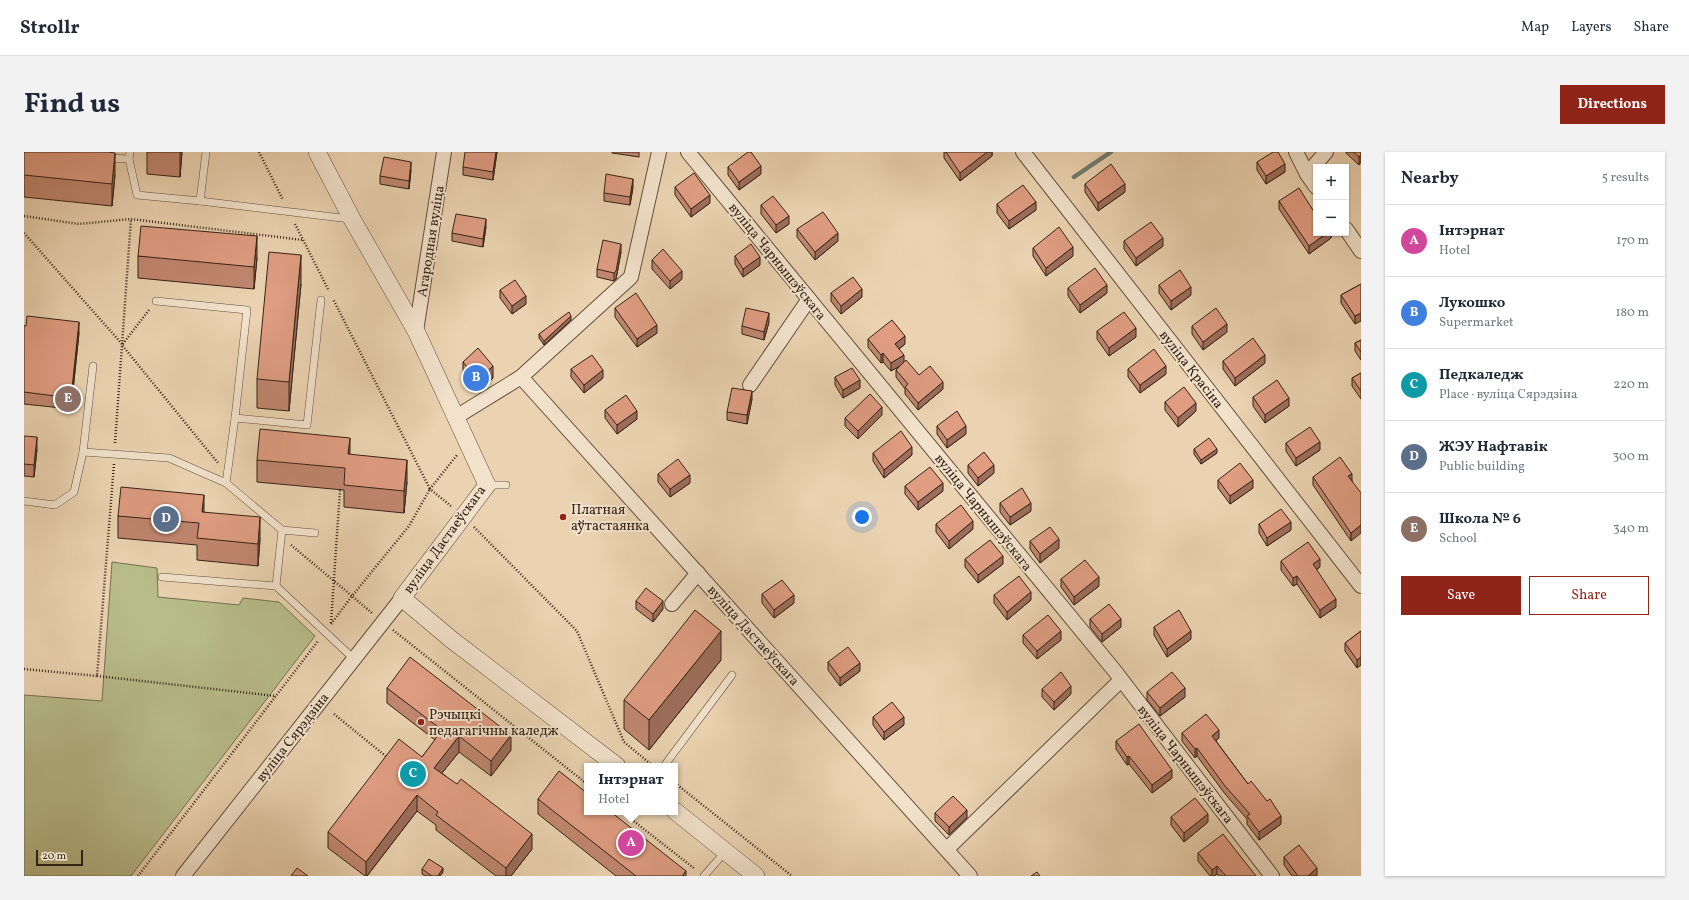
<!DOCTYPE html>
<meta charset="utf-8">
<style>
body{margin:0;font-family:Vollkorn,serif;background:#f2f2f3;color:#1f2937}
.controls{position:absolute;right:12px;top:12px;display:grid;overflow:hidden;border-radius:0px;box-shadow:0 1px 3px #0004}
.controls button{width:36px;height:36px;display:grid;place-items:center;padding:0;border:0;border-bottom:1px solid #e0e1e3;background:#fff;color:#1f2937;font:20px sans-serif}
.scale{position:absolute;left:12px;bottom:10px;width:47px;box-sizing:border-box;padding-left:4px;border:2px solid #352317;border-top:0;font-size:11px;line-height:14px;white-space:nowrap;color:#352317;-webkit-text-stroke:3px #f2e2cc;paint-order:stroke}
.you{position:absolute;left:838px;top:365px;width:14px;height:14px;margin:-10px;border:3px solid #fff;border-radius:50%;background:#1a73e8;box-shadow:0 0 0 6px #1a73e833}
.badge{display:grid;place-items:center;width:26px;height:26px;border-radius:50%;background:#8f2418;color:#fff;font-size:13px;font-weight:700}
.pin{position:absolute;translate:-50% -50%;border:2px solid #fff;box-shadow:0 1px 4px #0006}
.popup{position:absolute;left:560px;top:611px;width:94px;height:52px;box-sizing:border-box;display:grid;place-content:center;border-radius:0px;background:#fff;filter:drop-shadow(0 1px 3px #0005);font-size:13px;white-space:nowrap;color:#747a83}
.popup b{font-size:15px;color:#1f2937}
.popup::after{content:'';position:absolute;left:50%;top:100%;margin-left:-8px;border:8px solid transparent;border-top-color:#fff}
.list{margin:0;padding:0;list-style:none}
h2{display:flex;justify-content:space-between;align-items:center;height:52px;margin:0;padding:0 16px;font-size:17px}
h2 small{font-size:13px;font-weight:400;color:#747a83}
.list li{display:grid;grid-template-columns:26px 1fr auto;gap:12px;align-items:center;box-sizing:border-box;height:72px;padding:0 16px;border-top:1px solid #e0e1e3}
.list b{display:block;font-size:15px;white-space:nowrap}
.list p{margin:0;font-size:13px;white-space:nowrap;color:#747a83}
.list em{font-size:13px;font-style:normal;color:#747a83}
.actions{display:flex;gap:8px;padding:12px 16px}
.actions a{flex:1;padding:9px 0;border:1px solid #8f2418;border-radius:0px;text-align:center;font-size:14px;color:#8f2418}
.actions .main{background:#8f2418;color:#fff}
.map{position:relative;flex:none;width:1337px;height:724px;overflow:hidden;border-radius:0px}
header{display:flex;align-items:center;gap:24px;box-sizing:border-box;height:56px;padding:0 20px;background:#fff;border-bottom:1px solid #e0e1e3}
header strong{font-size:19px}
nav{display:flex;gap:22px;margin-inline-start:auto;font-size:14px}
.intro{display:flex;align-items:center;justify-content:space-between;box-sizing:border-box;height:96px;padding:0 24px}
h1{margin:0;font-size:28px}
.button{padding:10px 18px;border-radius:0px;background:#8f2418;color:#fff;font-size:14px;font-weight:700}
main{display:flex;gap:24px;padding:0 24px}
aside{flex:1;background:#fff;border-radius:0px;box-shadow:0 1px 3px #0004}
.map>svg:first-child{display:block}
</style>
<header>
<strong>Strollr</strong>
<nav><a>Map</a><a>Layers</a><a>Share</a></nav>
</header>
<div class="intro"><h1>Find us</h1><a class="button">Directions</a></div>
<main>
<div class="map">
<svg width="1337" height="724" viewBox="0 0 1337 724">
<rect width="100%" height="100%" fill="#ebd3b1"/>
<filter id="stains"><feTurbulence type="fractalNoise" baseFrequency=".005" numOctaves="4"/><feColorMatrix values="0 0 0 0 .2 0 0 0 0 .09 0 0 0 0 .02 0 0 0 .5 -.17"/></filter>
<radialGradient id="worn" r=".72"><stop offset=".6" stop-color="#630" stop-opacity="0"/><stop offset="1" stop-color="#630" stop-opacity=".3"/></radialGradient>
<polygon fill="#b8bc8b" stroke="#767051" points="88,410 133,416 134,445 215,453 219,446 255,450 291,484 107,724 0,724 0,543 78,549"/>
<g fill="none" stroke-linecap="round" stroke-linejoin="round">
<polyline stroke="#707c70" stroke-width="4.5" points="1050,25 1087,0"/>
<g stroke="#624f3e" stroke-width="8">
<g id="service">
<polyline points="106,0 105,7 113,43 176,49"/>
<polyline points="182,0 176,49 326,67"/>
<polyline points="84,6 105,7"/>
<polyline points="132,149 223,158 211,266 202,331"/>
<polyline points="211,266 283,273 297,148"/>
<polyline points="59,300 145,306 202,331 258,378 252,434"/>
<polyline points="463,333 482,333"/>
<polyline points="0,349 31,353 50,340 59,300 69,214"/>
<polyline points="258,378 291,381"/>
<polyline points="138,425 252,434 330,507"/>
<polyline points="640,614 708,523"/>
<polyline points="680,724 701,700"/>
</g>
</g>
<g stroke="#624f3e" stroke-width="16">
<g id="minor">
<polyline points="664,0 1090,518 1248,724"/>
<polyline points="999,0 1337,434"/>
<polyline points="1272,0 1283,22 1292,35"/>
<polyline points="1283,22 1302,0"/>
<polyline points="1322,77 1337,99"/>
<polyline points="392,179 420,0"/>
<polyline points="497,225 946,724"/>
<polyline points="726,233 785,147"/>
<polyline points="432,265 497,225 607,125 635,0"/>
<polyline points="648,452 674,421"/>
<polyline points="923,697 1097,528"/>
<polyline points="159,724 378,446"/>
</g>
</g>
<g stroke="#624f3e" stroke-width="18">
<g id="tertiary">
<polyline points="293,0 328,67 392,179 463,333 378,446 428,488 593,614"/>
<polyline points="651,659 732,724"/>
</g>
</g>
<g stroke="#352317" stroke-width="2.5" stroke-dasharray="1 2" stroke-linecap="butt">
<polyline points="235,0 259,48"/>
<polyline points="0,64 55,72 107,67 279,88"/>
<polyline points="271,72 305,139"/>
<polyline points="0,81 98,192"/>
<polyline points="125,158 98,193 194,311"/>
<polyline points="91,291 107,67"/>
<polyline points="427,354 406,337 433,303"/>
<polyline points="450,375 553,479 600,590 629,614"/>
<polyline points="267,393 328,444 385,374 406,337 309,147"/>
<polyline points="307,471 316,338"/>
<polyline points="307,472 328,444 348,461"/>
<polyline points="369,478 563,632"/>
<polyline points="0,517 73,524 90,312"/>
<polyline points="73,524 252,544"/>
<polyline points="310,562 364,606"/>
<polyline points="651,631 768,724"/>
<polyline points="598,660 671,717"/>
<polyline points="114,724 294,489"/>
</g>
<use href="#service" stroke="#f2e2cc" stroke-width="7"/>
<use href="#minor" stroke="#f2e2cc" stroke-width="14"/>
<use href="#tertiary" stroke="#f2e2cc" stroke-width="17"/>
</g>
<g fill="#c18770" stroke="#352317">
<polygon points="0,0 91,23 88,54 0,45"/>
<polygon points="123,0 158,0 156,25 123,22"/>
<polygon points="473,0 469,28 439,23 439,15"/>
<polygon points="588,0 615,0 615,5 588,1"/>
<polygon points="920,0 968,0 968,4 936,29 920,6"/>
<polygon points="1322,0 1337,0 1335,13 1322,1"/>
<polygon points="1233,10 1261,20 1242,32 1233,18"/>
<polygon points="704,15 737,22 715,38 704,23"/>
<polygon points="387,18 385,37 356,32 356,24"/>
<polygon points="1061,32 1101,40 1074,59 1061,40"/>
<polygon points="609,35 606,53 580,49 580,41"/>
<polygon points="651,35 686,51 667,65 651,43"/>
<polygon points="1255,49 1292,81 1307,81 1307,86 1285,102 1255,57"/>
<polygon points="973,52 1012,58 985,77 973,61"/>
<polygon points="737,53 765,72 752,81 737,62"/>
<polygon points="462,75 459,95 428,89 428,81"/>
<polygon points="773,77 814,89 791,108 773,85"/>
<polygon points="1100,89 1139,94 1112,114 1100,97"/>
<polygon points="1009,96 1049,104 1022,124 1009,104"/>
<polygon points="597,100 592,127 590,129 573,125 573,117"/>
<polygon points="114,104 233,106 230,137 114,126"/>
<polygon points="711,104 736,113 719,125 711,112"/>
<polygon points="628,108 658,127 646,137 628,117"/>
<polygon points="277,132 265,259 233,256 233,227"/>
<polygon points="1337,132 1331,172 1317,151 1317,143"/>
<polygon points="1135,133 1167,143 1147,158 1135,141"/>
<polygon points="1044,136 1083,141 1056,161 1044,144"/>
<polygon points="476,138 502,152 488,162 476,146"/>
<polygon points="807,141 838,145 817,162 807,149"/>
<polygon points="591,156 633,181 613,195 591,165"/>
<polygon points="547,168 520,193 515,186 515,182"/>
<polygon points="745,170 740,188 718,182 718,174"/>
<polygon points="0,174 55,181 47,257 0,252"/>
<polygon points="1168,174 1203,180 1179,198 1168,182"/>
<polygon points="1073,179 1112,185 1085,204 1073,187"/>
<polygon points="844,187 881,192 875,197 880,210 895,223 919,237 894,258 881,242 881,237 872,225 872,218 876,213 867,219 859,210 857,211 844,195"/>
<polygon points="1337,188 1337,208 1331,199 1331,191"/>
<polygon points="1199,209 1241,211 1211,234 1199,217"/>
<polygon points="439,210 469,226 454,240 439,222"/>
<polygon points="547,217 579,226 560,241 547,225"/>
<polygon points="1104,217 1142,222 1116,241 1104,225"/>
<polygon points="1337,221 1337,247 1328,234 1328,226"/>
<polygon points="811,225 836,236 819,246 811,233"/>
<polygon points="1229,245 1265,254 1241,271 1229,254"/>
<polygon points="728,247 723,272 703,268 703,260"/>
<polygon points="1141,250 1172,259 1154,275 1141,258"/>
<polygon points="581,258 613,267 593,282 581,266"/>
<polygon points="858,263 834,287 821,274 821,266"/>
<polygon points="913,274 942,282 923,296 913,282"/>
<polygon points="0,284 13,297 10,325 0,324"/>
<polygon points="1262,291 1296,298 1272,314 1262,299"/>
<polygon points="1170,297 1193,301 1177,312 1170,302"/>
<polygon points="849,301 888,303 860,326 849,309"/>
<polygon points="326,303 383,330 380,361 320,355 320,338 233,330 233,308"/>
<polygon points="944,313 970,321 954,334 944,321"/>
<polygon points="634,322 666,331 646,345 634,330"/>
<polygon points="1289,325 1328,328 1327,389 1289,333"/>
<polygon points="1194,328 1229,336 1206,352 1194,336"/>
<polygon points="881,334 919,339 894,358 881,342"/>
<polygon points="976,351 1007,359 986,373 976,360"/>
<polygon points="180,360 236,387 234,414 173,408 173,393 94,386 94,364"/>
<polygon points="912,372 949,377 925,397 912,380"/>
<polygon points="1235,372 1267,378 1243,394 1235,381"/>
<polygon points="1006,389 1035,396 1016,411 1006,397"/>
<polygon points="941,407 979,412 954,431 941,415"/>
<polygon points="1257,409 1296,415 1292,418 1312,455 1296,466 1273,432 1269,434 1257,418"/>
<polygon points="1037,427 1075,434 1050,453 1037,435"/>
<polygon points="738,442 770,451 750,466 738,451"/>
<polygon points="970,443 1007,448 983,468 970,451"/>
<polygon points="612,449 639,457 629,470 612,457"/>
<polygon points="1066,467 1097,475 1078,490 1066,475"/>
<polygon points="1130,475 1167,487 1143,505 1130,483"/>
<polygon points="1337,479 1333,516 1321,499 1321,491"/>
<polygon points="999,483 1037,488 1013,507 999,491"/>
<polygon points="697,508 625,598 600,577 600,548"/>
<polygon points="804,510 836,519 816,534 804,518"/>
<polygon points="363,536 487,598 467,624 435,600 418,621 508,697 487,724 472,724 412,678 412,673 393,659 343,724 341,724 304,696 304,680 398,605 411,588 363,551"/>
<polygon points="1018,537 1047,542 1030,558 1018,545"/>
<polygon points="1123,540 1161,545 1136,564 1123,548"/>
<polygon points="849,565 880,573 860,588 849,573"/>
<polygon points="1158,581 1195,586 1192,589 1224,632 1257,672 1235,688 1223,672 1223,667 1201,642 1173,604 1171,606 1158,589"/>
<polygon points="1092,589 1148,626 1128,641 1105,612 1103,613 1092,597"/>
<polygon points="514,647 662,724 592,724 514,662"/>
<polygon points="911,661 943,666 925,683 911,669"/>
<polygon points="1147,665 1184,670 1160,690 1147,673"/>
<polygon points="1174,701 1232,724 1195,724 1193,722 1190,724 1186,724 1174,709"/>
<polygon points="1260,705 1293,724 1268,724 1260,713"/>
<polygon points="398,717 419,720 416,724 401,724 398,722"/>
</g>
<g fill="#9d6e5b" stroke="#352317">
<polygon points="156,0 158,0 156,25"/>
<polygon points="472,0 473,0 469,28 469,20"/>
<polygon points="963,0 968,0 968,4 936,29 936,21"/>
<polygon points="91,1 91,23 88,54 88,32"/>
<polygon points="1337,2 1337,10 1335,13 1335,5"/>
<polygon points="387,10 387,18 385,37 385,29"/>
<polygon points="1261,12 1261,20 1242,32 1242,24"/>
<polygon points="737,14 737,22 715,38 715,30"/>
<polygon points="609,27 609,35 606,53 606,45"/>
<polygon points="1101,32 1101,40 1074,59 1074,51"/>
<polygon points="686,43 686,51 667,65 667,57"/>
<polygon points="1012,50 1012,58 985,77 985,69"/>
<polygon points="765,64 765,72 752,81 752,73"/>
<polygon points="462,67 462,75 459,95 459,87"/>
<polygon points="814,81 814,89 791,108 791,100"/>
<polygon points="1303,81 1307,81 1307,86 1285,102 1285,94"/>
<polygon points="233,84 233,106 230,137 230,115"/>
<polygon points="1139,86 1139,94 1112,114 1112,106"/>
<polygon points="597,92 597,100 592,127 590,129 590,121"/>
<polygon points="1049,95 1049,104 1022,124 1022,116"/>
<polygon points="277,103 277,132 265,259 265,230"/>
<polygon points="736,105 736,113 719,125 719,117"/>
<polygon points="658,119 658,127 646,137 646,129"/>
<polygon points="1083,133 1083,141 1056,161 1056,153"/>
<polygon points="1167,135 1167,143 1147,158 1147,149"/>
<polygon points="838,137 838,145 817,162 817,154"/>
<polygon points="502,144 502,152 488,162 488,154"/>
<polygon points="745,161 745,170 740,188 740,180"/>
<polygon points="1337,161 1337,169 1331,172 1331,164"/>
<polygon points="547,164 547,168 520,193 520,189"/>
<polygon points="55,170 55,181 47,257 47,246"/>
<polygon points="1203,172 1203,180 1179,198 1179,190"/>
<polygon points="633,173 633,181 613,195 613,187"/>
<polygon points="1112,176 1112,185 1085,204 1085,196"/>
<polygon points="881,184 881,192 871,200 871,192"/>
<polygon points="859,201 859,210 857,211 857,203"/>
<polygon points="880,203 880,212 867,219 867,211"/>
<polygon points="1241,203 1241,211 1211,234 1211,226"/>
<polygon points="469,214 469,226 454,240 454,228"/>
<polygon points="1142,214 1142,222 1116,241 1116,233"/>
<polygon points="579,218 579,226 560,241 560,233"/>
<polygon points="836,228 836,236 819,246 819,238"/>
<polygon points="919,230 919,237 894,258 894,251"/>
<polygon points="728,239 728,247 723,272 723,263"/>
<polygon points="1265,246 1265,254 1241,271 1241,263"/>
<polygon points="1172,251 1172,259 1154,275 1154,266"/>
<polygon points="858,255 858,263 834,287 834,279"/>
<polygon points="613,259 613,267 593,282 593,273"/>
<polygon points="942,274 942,282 923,296 923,288"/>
<polygon points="13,285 13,297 10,325 10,313"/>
<polygon points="326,286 326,308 324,302"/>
<polygon points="1296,290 1296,298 1272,314 1272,306"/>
<polygon points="888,295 888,303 860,326 860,318"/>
<polygon points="1193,297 1193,301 1177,312 1177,308"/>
<polygon points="383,308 383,330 380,361 380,339"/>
<polygon points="970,313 970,321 954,334 954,326"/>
<polygon points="1328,322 1328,330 1324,324"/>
<polygon points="666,323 666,331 646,345 646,337"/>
<polygon points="1229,328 1229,336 1206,352 1206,344"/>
<polygon points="919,331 919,339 894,358 894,350"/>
<polygon points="180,343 180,365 178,360"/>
<polygon points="1007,351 1007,359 986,373 986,365"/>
<polygon points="236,365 236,387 234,414 234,392"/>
<polygon points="949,369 949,377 925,397 925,389"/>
<polygon points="1267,370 1267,378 1243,394 1243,386"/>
<polygon points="1337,373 1337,381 1327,389 1327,381"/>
<polygon points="1035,387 1035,396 1016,411 1016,402"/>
<polygon points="979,404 979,412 954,431 954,423"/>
<polygon points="1296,407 1296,415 1289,420 1289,412"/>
<polygon points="1273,424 1273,432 1269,434 1269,426"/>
<polygon points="1075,425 1075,434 1050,453 1050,445"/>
<polygon points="1007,440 1007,448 983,468 983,460"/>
<polygon points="770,443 770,451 750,466 750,458"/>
<polygon points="1312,447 1312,455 1296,466 1296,458"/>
<polygon points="639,449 639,457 629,470 629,462"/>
<polygon points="1097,467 1097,475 1078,490 1078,482"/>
<polygon points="697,479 697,508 625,598 625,568"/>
<polygon points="1037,479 1037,488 1013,507 1013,499"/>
<polygon points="1167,479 1167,487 1143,505 1143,497"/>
<polygon points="1337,505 1337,513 1333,516 1333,508"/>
<polygon points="836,511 836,519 816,534 816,526"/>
<polygon points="1047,534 1047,542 1030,558 1030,550"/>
<polygon points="1161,536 1161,545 1136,564 1136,556"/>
<polygon points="880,565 880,573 860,588 860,580"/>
<polygon points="1195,578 1195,586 1188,592 1188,584"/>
<polygon points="487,583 487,598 467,624 467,609"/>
<polygon points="435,584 435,600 410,631 410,616"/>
<polygon points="1173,596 1173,604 1171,606 1171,597"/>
<polygon points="1105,604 1105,612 1103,613 1103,605"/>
<polygon points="1148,618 1148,626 1128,641 1128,633"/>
<polygon points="393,643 393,659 343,724 342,724 342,710"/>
<polygon points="943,658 943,666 925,683 925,675"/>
<polygon points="1184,662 1184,670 1160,690 1160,681"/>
<polygon points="1257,664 1257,672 1235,688 1235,680"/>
<polygon points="508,682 508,697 487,724 482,724 482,716"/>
<polygon points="1193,714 1193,722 1190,724 1188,724 1188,718"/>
<polygon points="419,716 419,720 416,724 414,724"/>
<polygon points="1293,716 1293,724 1284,724"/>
<polygon points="662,719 662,724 658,724"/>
</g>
<g fill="#e09d82" stroke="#352317">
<polygon points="0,0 84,0 91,1 88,32 0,23"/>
<polygon points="441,0 472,0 469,20 439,15"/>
<polygon points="724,0 727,0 737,14 715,30 704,15"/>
<polygon points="922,0 963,0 936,21"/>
<polygon points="1249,0 1254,0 1261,12 1242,24 1233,10"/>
<polygon points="1329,0 1337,0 1337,2 1335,5"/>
<polygon points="360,5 387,10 385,29 356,24"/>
<polygon points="1087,12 1101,32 1074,51 1061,32"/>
<polygon points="670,21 686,43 667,57 651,35"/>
<polygon points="582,22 609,27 606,45 580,41"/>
<polygon points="999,33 1012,50 985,69 973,52"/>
<polygon points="1275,36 1292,63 1292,81 1303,81 1285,94 1255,49"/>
<polygon points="749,44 765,64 752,73 737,53"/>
<polygon points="799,60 814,81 791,100 773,77"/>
<polygon points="432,62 462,67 459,87 428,81"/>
<polygon points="1127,70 1139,86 1112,106 1100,89"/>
<polygon points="117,74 233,84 230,115 114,104"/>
<polygon points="1035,75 1049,95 1022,116 1009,96"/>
<polygon points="579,88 597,92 592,119 590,121 573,117"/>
<polygon points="727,92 736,105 719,117 711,104"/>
<polygon points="639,97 658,119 646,129 628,108"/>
<polygon points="245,100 277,103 265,230 233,227"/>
<polygon points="1071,116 1083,133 1056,153 1044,136"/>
<polygon points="1156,118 1167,135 1147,149 1135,133"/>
<polygon points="829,125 838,137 817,154 807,141"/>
<polygon points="491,128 502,144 488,154 476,138"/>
<polygon points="1337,132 1337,161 1331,164 1317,143"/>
<polygon points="612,141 633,173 613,187 591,156"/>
<polygon points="722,156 745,161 740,180 718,174"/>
<polygon points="1192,156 1203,172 1179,190 1168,174"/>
<polygon points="545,160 547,164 520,189 515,182"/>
<polygon points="1100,160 1112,176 1085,196 1073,179"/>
<polygon points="3,164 55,170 47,246 0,240 0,174 2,174"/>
<polygon points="868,168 881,184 871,192 880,203 867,211 859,201 857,203 844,187"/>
<polygon points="1229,186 1241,203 1211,226 1199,209"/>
<polygon points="1337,188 1337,200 1331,191"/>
<polygon points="454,196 469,214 454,228 439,210"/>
<polygon points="1130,197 1142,214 1116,233 1104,217"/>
<polygon points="568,203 579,218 560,233 547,217"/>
<polygon points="882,208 895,223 906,214 919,230 894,251 881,235 884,232 872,218"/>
<polygon points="828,216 836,228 819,238 811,225"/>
<polygon points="1337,221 1337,239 1328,226"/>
<polygon points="1253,228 1265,246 1241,263 1229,245"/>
<polygon points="1160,235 1172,251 1154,266 1141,250"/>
<polygon points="708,236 728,239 723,263 703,260"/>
<polygon points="846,242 858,255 834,279 821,266"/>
<polygon points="602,243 613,259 593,273 581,258"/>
<polygon points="933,259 942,274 923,288 913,274"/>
<polygon points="1286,275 1296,290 1272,306 1262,291"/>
<polygon points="236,277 326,286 324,302 383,308 380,339 320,333 321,316 233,308"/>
<polygon points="877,279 888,295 860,318 849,301"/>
<polygon points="0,284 13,285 10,313 0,312"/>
<polygon points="1185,286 1193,297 1177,308 1170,297"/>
<polygon points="960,300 970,313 954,326 944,313"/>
<polygon points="1316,305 1328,322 1324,324 1337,341 1337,373 1327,381 1289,325"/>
<polygon points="654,307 666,323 646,337 634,322"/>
<polygon points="1216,311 1229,328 1206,344 1194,328"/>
<polygon points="906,315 919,331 894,350 881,334"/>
<polygon points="97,335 180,343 178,360 236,365 234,392 173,386 175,371 94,364"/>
<polygon points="998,336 1007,351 986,365 976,351"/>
<polygon points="937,353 949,369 925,389 912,372"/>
<polygon points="1257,357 1267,370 1243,386 1235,372"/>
<polygon points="1026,375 1035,387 1016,402 1006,389"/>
<polygon points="966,388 979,404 954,423 941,407"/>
<polygon points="1284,390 1296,407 1289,412 1312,447 1296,458 1273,424 1269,426 1257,409"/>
<polygon points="1061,408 1075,425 1050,445 1037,427"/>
<polygon points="995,424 1007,440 983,460 970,443"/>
<polygon points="758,428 770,443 750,458 738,442"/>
<polygon points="622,436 639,449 629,462 612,449"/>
<polygon points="1085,452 1097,467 1078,482 1066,467"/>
<polygon points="671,458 697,479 625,568 600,548"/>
<polygon points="1155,458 1167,479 1143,497 1130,475"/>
<polygon points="1024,463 1037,479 1013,499 999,483"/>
<polygon points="1337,479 1337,505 1333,508 1321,491"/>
<polygon points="824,495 836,511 816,526 804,510"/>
<polygon points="386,505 487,583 467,609 435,584 410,616 433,632 437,627 508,682 482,716 412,663 414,660 393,643 342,710 304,680 375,587 398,605 418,578 363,536"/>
<polygon points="1037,520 1047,534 1030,550 1018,537"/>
<polygon points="1148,520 1161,536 1136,556 1123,540"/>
<polygon points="868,550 880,565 860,580 849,565"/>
<polygon points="1182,562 1195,578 1188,584 1224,632 1227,629 1243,649 1246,647 1257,664 1235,680 1223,664 1226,662 1201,634 1173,596 1171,597 1158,581"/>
<polygon points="1115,572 1148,618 1128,633 1105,604 1103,605 1092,589"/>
<polygon points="535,619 563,641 563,660 587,660 662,719 658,724 612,724 514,647"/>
<polygon points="929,644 943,658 925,675 911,661"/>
<polygon points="1171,646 1184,662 1160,681 1147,665"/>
<polygon points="1199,682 1232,724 1202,724 1193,714 1188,718 1174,701"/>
<polygon points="1275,693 1293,716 1284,724 1274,724 1260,705"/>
<polygon points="405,707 419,716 414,724 408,724 398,717"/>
<polygon points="273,716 284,724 267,724"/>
<polygon points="1013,720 1016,724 1007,724"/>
</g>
<g fill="#8f2418" stroke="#f2e2cc" stroke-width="1.5">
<circle cx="539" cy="365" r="4"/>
<circle cx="397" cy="570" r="4"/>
</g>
<g text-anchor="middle" stroke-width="4" stroke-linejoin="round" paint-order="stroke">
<g font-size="14" fill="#352317" stroke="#f2e2cc">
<text transform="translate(406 89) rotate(-81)" y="5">Агародная вуліца</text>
<text transform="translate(754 109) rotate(51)" y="5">вуліца Чарнышэўскага</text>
<text transform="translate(1168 217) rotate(52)" y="5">вуліца Красіна</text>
<text transform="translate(960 360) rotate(51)" y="5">вуліца Чарнышэўскага</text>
<text transform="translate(420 387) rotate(-54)" y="5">вуліца Дастаеўскага</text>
<text transform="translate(730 483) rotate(48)" y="5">вуліца Дастаеўскага</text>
<text transform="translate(268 585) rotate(-52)" y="5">вуліца Сярэдзіна</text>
<text transform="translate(1162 612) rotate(52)" y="5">вуліца Чарнышэўскага</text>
</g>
<g font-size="14" fill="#352317" stroke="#f2e2cc" text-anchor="start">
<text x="547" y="362">Платная<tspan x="547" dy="16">аўтастаянка</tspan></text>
<text x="405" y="567">Рэчыцкі<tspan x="405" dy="16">педагагічны каледж</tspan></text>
</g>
</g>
<rect width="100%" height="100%" filter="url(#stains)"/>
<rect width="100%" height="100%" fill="url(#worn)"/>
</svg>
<div class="controls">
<button>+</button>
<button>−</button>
</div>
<div class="scale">20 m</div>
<div class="you"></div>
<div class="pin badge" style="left:607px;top:691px;background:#d1479c">A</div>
<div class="popup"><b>Інтэрнат</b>Hotel</div>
<div class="pin badge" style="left:452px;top:226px;background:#3f7fe0">B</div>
<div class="pin badge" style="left:389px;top:622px;background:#0f9aa8">C</div>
<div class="pin badge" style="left:142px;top:367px;background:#5c6f8a">D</div>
<div class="pin badge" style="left:44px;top:247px;background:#8d6e63">E</div>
</div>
<aside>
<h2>Nearby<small>5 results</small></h2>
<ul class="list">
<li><span class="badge" style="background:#d1479c">A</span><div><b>Інтэрнат</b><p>Hotel</p></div><em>170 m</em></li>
<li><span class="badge" style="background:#3f7fe0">B</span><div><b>Лукошко</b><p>Supermarket</p></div><em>180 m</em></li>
<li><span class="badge" style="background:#0f9aa8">C</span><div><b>Педкаледж</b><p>Place · вуліца Сярэдзіна</p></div><em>220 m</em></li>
<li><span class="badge" style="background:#5c6f8a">D</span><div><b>ЖЭУ Нафтавік</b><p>Public building</p></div><em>300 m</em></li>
<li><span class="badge" style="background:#8d6e63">E</span><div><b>Школа № 6</b><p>School</p></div><em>340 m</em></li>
</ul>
<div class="actions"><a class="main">Save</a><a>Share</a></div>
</aside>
</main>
